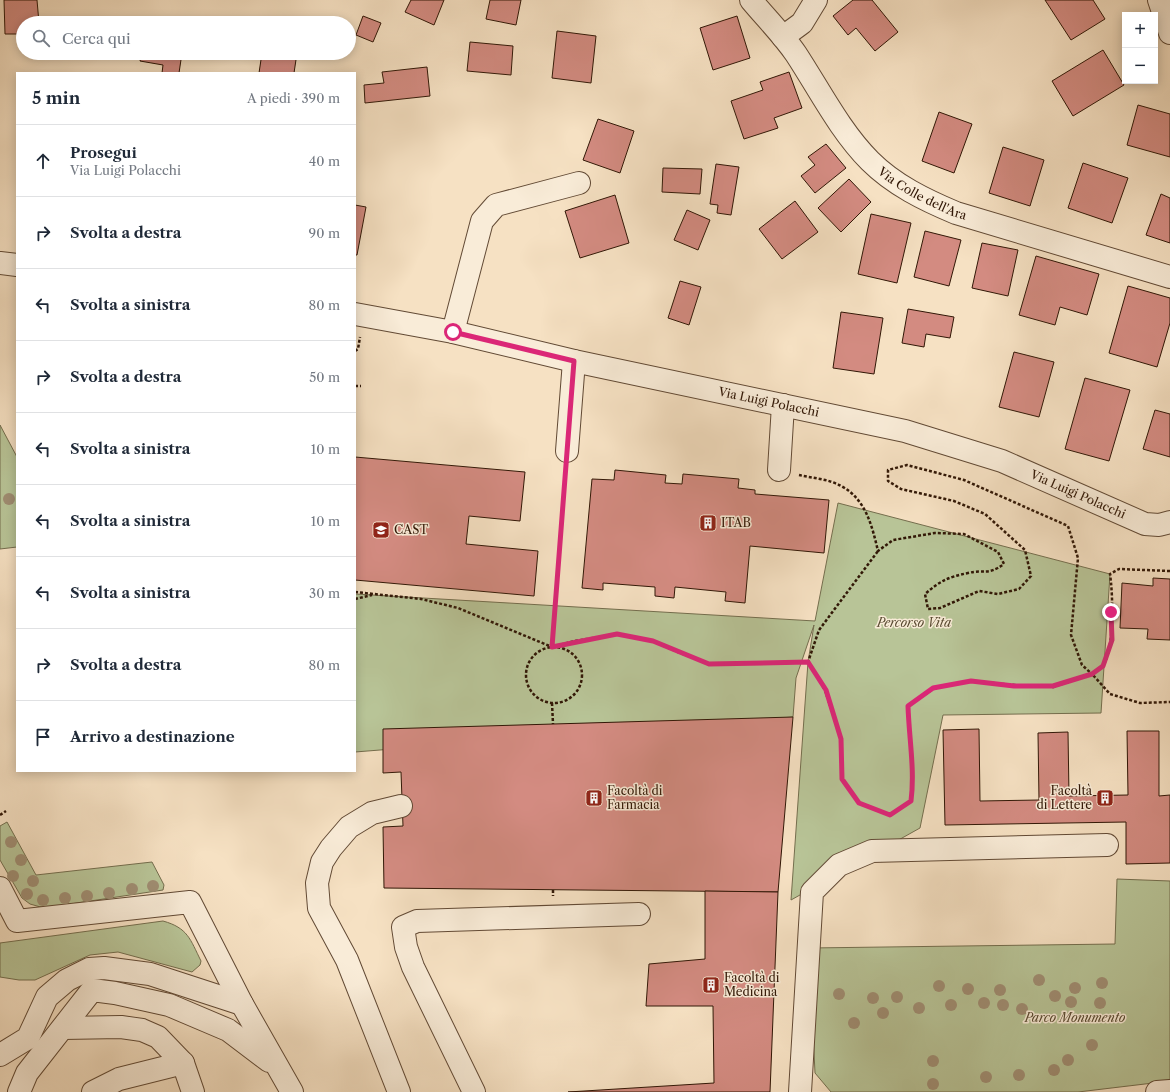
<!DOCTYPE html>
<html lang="it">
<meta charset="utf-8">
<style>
body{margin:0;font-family:"Libre Caslon Text",serif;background:#f6f6f7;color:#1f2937}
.controls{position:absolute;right:12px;top:12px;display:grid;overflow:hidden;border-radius:0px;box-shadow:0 2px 10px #0003}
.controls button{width:36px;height:36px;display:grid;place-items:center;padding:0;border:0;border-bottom:1px solid #e0e1e3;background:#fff;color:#1f2937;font:20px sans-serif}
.stop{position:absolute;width:12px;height:12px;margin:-9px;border:3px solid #db2777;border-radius:50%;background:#fff}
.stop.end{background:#db2777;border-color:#fff;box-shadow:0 1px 4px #0008}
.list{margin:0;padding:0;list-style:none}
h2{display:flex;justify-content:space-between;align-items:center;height:52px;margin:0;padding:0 16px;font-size:17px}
h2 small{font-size:13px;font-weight:400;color:#747a83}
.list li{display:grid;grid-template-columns:26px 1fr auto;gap:12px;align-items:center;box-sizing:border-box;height:72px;padding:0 16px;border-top:1px solid #e0e1e3}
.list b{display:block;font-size:15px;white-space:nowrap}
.list p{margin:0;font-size:13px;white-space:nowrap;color:#747a83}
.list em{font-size:13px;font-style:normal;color:#747a83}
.icon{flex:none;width:22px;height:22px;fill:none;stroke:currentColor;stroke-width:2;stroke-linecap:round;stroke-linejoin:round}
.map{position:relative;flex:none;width:1170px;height:1092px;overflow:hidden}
.search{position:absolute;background:#fff;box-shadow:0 2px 10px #0003;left:16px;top:16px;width:340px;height:44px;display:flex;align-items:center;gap:10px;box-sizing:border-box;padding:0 14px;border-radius:22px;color:#747a83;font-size:15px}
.panel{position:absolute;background:#fff;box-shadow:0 2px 10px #0003;left:16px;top:72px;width:340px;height:700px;border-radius:0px}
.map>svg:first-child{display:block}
</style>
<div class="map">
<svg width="1170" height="1092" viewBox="0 0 1170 1092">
<rect width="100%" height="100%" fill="#f6e1c3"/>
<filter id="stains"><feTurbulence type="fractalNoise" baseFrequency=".005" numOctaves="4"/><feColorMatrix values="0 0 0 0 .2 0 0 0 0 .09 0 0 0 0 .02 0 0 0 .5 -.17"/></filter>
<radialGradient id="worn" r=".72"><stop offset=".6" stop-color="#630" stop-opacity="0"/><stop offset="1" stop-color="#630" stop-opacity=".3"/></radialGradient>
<g fill="#b8c497" stroke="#746e4e">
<polygon points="0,425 17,457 17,547 0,549"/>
<polygon points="838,503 1110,574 1101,713 943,715 920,828 791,900 808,662 814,625 796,678 793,717 355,752 355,594 815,621"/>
<polygon points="7,822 36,875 152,862 164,885 163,890 44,908 30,904 22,898 0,860 0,826"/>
<polygon points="1117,879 1170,881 1170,1081 1078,1092 831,1092 815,1073 809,948 1115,944"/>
<path d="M163,921C188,928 190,939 201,961L200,965L192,972L118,952L90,955L35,980H19L0,977V943Z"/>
</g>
<g fill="#d38b81" stroke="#311706">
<polygon points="4,0 37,0 39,23 23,23 23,34 5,34"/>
<polygon points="411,0 444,0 434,25 405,12"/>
<polygon points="490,0 521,0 516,25 486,19"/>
<polygon points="853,0 872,0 898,32 875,51 856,28 848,35 833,16"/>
<polygon points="1045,0 1093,0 1105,19 1071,40"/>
<polygon points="363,16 381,23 373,42 356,35"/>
<polygon points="737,16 750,58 713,70 700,28"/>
<polygon points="557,31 596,36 591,83 552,78"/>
<polygon points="470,42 513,46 511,75 467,71"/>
<polygon points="1103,50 1124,85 1073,116 1052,81"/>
<polygon points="142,53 182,53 179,73 162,73 163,65 140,61"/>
<polygon points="262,53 297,53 294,73 259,73"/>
<polygon points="427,67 430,96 365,103 364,85 384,83 382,72"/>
<polygon points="789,72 802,108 774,118 778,128 744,139 731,101 763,90 760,82"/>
<polygon points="1138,105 1170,114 1170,157 1127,145"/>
<polygon points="939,112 972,124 954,173 922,161"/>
<polygon points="598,119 634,131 620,173 583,160"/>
<polygon points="826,144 846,168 815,193 801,176 815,165 808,157"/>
<polygon points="1003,147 1044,160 1030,206 989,193"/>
<polygon points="1083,163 1128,178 1112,223 1068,208"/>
<polygon points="716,164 739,167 731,215 717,213 718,205 710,204"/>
<polygon points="663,168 702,169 700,194 662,192"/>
<polygon points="849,179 871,202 841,232 818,208"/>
<polygon points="1161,194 1170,198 1170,243 1146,235"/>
<polygon points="615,195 629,243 580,258 565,211"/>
<polygon points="795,201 818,232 782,259 759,229"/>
<polygon points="355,205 366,207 357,255 355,255"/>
<polygon points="687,210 710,220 698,250 674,240"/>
<polygon points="871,214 911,223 897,283 858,274"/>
<polygon points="925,231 961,240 949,286 914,277"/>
<polygon points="982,243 1018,250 1008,296 972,288"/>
<polygon points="1036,256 1099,274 1087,315 1060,307 1055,325 1019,315"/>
<polygon points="680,281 701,287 689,325 668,318"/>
<polygon points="1128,286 1170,298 1170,323 1157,367 1109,353"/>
<polygon points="908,309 954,317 950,338 926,334 924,347 902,343"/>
<polygon points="841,312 883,318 874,374 833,368"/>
<polygon points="1014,352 1054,362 1039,417 999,407"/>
<polygon points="1085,378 1130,390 1109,461 1065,449"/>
<polygon points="1155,410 1170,414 1170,457 1143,449"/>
<polygon points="355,457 525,472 520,521 469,516 466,544 538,551 534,596 355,580"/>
<polygon points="615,470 666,475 665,483 682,484 683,474 739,479 738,488 755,490 755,494 829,500 824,553 750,546 745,603 725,601 726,592 675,587 674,598 655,596 655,587 603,583 603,590 582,588 592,479 614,480"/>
<polygon points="1153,578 1170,579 1170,640 1147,639 1148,629 1120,628 1122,583 1153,586"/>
<polygon points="793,717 778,892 384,888 383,827 403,826 401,772 383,773 383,729"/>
<polygon points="979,729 980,801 1039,800 1038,733 1068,732 1069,796 1128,795 1127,731 1159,731 1159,796 1170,795 1170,863 1126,864 1126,822 945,825 943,730"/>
<polygon points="705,891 778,892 770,1092 568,1092 714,1083 713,1006 646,1006 649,964 705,959"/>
</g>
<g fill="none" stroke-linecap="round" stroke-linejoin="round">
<g stroke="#624a35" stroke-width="24">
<g id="minor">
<path id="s1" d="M751,0C766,18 783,35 796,54C819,89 840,131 870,161C894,185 925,200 956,213L1170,277"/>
<polyline points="1159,0 1170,33"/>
<polyline points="783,37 802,23 816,0"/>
<polyline points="0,263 17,265"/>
<path id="s2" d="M355,314L453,332L574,361L905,431L1002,461L1145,524L1159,525L1170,522"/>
<polyline points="453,332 482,221 496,205 579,183"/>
<polyline points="567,451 574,361"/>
<polyline points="779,470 783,405"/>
<polyline points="0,888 17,921 190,902 242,1004 292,1092"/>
<polyline points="63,1028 121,1027 142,1030 158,1037 183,1063 193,1092"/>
<polyline points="0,1055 28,1038 47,997 67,980 89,969 104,968 150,974 242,1004"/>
<polyline points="19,1092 27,1073 92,990 115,993 169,1005 228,1030 269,1061 272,1061"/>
<polyline points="93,1092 119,1079 183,1063"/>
<polyline points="399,1092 347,960 319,908 317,883 322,862 331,848 349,827 372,813 401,806"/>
<polyline points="474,1092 413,967 406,947 403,927 417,921 639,914"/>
<polyline points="800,1092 812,892 839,865 872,851 1107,845"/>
<polyline points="1157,1092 1170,1091"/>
</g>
</g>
<g stroke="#311706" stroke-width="2.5" stroke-dasharray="3 2" stroke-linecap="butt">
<polyline points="355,351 358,349 360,337"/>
<polyline points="355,386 361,386"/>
<path d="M799,475C812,478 829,479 841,486C866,499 872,526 878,551L893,540L935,533L964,534L998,552L1004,564C987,576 985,569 968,573C948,577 940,581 925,594L928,609L940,608L979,591L998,594L1019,589L1031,576L1025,550L985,514L954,501L901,489L888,481V470L907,465L964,480L1068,526L1078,558L1071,635L1082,665L1092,674L1053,687L1014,685L971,681L933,689L908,706C909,738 915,770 911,801L890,815L859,803L842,779L841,739L825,690L808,662L819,630L878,551"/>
<path d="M1170,571L1119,569L1110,574C1113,594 1115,652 1102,666C1099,669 1095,672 1092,674L1110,694L1140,703L1170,702"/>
<polyline points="355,592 421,599 458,608 552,647 575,641 617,634 653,641 678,652 709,664 808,662"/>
<polyline points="355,599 372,595"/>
<polyline points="552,647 565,472"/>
<circle cx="554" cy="675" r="28"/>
<polyline points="552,703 553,724"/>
<polyline points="0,815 6,811"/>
<polyline points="553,890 553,896"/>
</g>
<use href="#minor" stroke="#f9ecd8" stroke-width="22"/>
</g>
<g fill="#a08e73">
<circle cx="9" cy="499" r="6"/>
<circle cx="11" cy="842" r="6"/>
<circle cx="21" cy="860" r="6"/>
<circle cx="13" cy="876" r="6"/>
<circle cx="33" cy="881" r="6"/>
<circle cx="153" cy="886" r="6"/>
<circle cx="132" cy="889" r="6"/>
<circle cx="109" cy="893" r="6"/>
<circle cx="27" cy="894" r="6"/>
<circle cx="87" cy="896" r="6"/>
<circle cx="65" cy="898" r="6"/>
<circle cx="43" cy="900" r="6"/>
<circle cx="1039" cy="980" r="6"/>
<circle cx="1102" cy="983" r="6"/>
<circle cx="939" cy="986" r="6"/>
<circle cx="1075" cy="988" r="6"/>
<circle cx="968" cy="989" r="6"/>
<circle cx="1000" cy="990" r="6"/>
<circle cx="839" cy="994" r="6"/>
<circle cx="1055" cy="996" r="6"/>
<circle cx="897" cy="997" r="6"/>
<circle cx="873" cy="998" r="6"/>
<circle cx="1071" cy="1002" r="6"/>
<circle cx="984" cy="1003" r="6"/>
<circle cx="1100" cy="1003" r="6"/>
<circle cx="951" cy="1005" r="6"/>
<circle cx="1003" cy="1005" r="6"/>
<circle cx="919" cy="1008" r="6"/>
<circle cx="1022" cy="1009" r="6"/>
<circle cx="883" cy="1013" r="6"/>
<circle cx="854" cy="1023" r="6"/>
<circle cx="1092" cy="1045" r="6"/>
<circle cx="1068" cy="1060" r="6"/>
<circle cx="933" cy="1061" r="6"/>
<circle cx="1054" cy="1070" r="6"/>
<circle cx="1019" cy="1075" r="6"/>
<circle cx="986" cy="1077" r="6"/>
<circle cx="933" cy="1084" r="6"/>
</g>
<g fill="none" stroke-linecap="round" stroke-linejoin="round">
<path stroke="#db2777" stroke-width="5" d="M453,332L574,361L552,647L617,634L653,641L709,664L808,662L826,690L841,739L842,779L859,803L890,815L911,801C915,770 909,738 908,706L933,688L971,681L1014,686H1053L1092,674L1103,666L1112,640L1111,612"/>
</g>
<defs>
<g id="building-square" transform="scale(0.9)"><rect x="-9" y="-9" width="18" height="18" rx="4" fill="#8f2418" stroke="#f9ecd8"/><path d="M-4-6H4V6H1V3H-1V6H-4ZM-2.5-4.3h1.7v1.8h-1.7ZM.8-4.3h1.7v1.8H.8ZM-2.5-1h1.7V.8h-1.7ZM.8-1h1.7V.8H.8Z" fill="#fff"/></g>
<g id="university-square" transform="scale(0.9)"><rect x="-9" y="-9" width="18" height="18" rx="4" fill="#8f2418" stroke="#f9ecd8"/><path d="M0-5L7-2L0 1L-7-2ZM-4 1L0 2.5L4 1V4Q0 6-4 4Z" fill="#fff"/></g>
</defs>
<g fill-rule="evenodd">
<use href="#building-square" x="708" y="523"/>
<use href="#university-square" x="381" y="530"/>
<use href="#building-square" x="594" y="798"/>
<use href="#building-square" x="1105" y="798"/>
<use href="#building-square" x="711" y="985"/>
</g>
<g text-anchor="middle" stroke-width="3" stroke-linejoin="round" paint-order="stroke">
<g font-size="12" fill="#311706" stroke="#f9ecd8">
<text dy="4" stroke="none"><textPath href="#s1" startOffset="263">Via Colle dell'Ara</textPath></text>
<text dy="4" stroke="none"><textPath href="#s2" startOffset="423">Via Luigi Polacchi</textPath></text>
<text dy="4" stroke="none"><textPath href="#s2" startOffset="747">Via Luigi Polacchi</textPath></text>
</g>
<g font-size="12" fill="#311706" stroke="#f9ecd8" text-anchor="start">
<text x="721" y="527">ITAB</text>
<text x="394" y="534">CAST</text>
<text x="607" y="795">Facoltà di<tspan x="607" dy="14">Farmacia</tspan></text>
<text x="1092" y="795" text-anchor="end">Facoltà<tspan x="1092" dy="14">di Lettere</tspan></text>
<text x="724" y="982">Facoltà di<tspan x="724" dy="14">Medicina</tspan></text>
</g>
<g font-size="12" font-style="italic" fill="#5a4b32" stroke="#f9ecd8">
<text x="914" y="627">Percorso Vita</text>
<text x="1075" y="1022">Parco Monumento</text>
</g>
</g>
<rect width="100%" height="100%" filter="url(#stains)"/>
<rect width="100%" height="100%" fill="url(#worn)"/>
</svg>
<div class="controls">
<button>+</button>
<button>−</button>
</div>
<div class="stop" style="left:453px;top:332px"></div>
<div class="stop end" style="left:1111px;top:612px"></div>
<div class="search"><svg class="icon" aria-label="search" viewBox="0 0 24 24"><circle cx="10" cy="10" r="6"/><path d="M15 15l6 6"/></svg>Cerca qui</div>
<section class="panel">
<h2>5 min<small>A piedi · 390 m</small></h2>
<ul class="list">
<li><svg class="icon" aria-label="ahead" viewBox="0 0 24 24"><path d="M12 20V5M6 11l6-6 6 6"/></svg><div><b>Prosegui</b><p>Via Luigi Polacchi</p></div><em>40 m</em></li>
<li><svg class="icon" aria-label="right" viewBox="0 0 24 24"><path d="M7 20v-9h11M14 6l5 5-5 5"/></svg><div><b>Svolta a destra</b></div><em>90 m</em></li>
<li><svg class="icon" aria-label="left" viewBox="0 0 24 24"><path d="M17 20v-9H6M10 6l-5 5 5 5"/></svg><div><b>Svolta a sinistra</b></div><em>80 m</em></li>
<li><svg class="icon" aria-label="right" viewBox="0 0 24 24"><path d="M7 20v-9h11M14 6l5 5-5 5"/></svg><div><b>Svolta a destra</b></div><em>50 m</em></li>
<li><svg class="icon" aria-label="left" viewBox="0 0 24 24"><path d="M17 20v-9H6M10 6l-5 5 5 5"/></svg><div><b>Svolta a sinistra</b></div><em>10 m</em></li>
<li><svg class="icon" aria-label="left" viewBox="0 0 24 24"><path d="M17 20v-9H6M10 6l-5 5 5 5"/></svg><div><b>Svolta a sinistra</b></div><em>10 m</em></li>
<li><svg class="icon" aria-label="left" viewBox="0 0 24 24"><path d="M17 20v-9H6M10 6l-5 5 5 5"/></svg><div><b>Svolta a sinistra</b></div><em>30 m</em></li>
<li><svg class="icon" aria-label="right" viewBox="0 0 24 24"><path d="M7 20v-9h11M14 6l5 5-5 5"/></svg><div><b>Svolta a destra</b></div><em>80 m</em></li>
<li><svg class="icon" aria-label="arrive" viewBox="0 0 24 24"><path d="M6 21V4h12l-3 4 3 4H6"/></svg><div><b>Arrivo a destinazione</b></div></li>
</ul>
</section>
</div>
